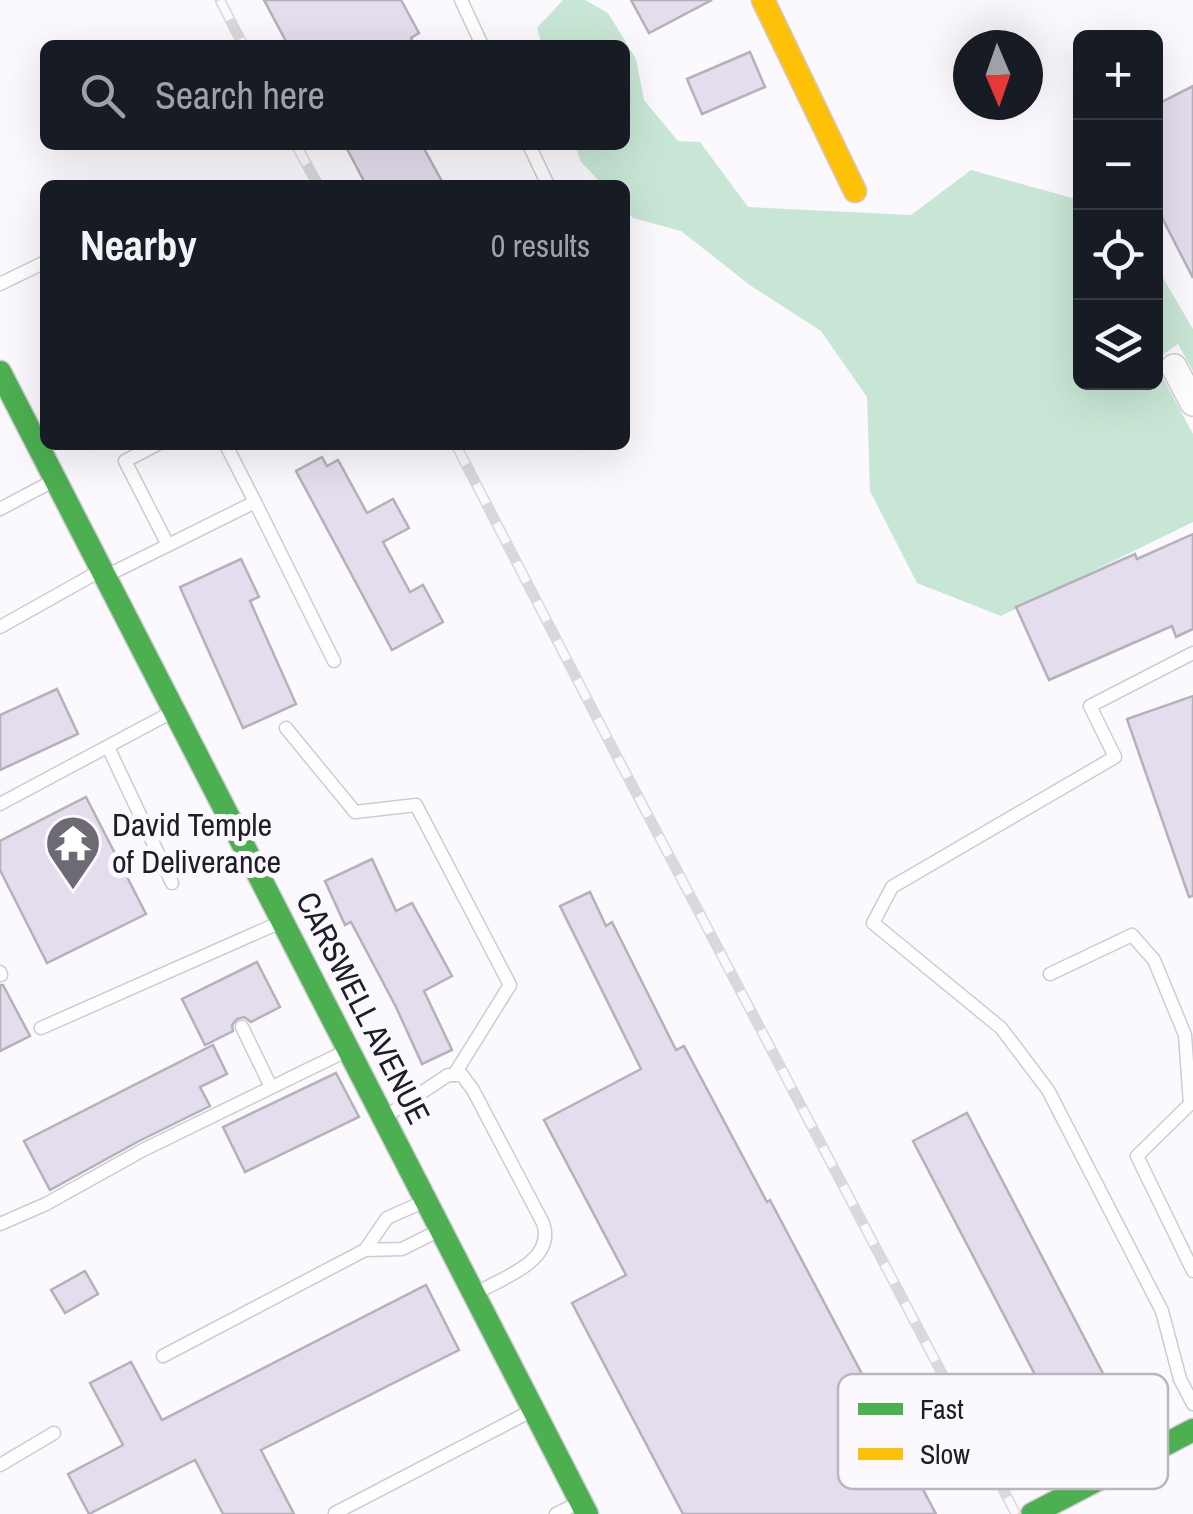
<!DOCTYPE html>
<meta charset="utf-8">
<style>
body{margin:0;font-family:"Archivo Narrow",sans-serif;background:#242831;color:#f1f3f6}
.controls{position:absolute;right:30px;top:30px;display:grid;overflow:hidden;border-radius:15px;box-shadow:0 10px 40px #0002}
.controls button{width:90px;height:90px;display:grid;place-items:center;padding:0;border:0;border-bottom:2px solid #363941;background:#171b24;color:#f1f3f6;font:50px sans-serif}
.compass{position:absolute;left:953px;top:30px;width:90px;height:90px;border-radius:50%;background:#171b24;box-shadow:0 10px 40px #0002;rotate:178deg}
.list{margin:0;padding:0;list-style:none}
h2{display:flex;justify-content:space-between;align-items:center;height:130px;margin:0;padding:0 40px;font-size:42px}
h2 small{font-size:32px;font-weight:400;color:#9ea1a6}
.icon{flex:none;width:55px;height:55px;fill:none;stroke:currentColor;stroke-width:2;stroke-linecap:round;stroke-linejoin:round}
.map{position:relative;flex:none;width:1193px;height:1514px;overflow:hidden}
.search{position:absolute;background:#171b24;box-shadow:0 10px 40px #0002;left:40px;top:40px;width:590px;height:110px;display:flex;align-items:center;gap:25px;box-sizing:border-box;padding:0 35px;border-radius:15px;color:#9ea1a6;font-size:38px}
.panel{position:absolute;background:#171b24;box-shadow:0 10px 40px #0002;left:40px;top:180px;width:590px;height:270px;border-radius:15px}
.map>svg:first-child{display:block}
</style>
<div class="map">
<svg width="1193" height="1514" viewBox="0 0 1193 1514">
<rect width="100%" height="100%" fill="#fbf9fe"/>
<g fill="#c8e6d5">
<polygon points="563,0 585,0 608,13 636,59 644,100 678,141 700,142 748,207 911,215 971,170 1080,200 1080,382 1156,382 1156,365 1193,434 1193,522 1001,616 917,583 870,491 867,397 821,331 751,286 681,231 633,218 625,209 625,185 603,185 581,162 575,145 625,145 625,45 542,45 537,28"/>
<polygon points="1156,266 1193,329 1193,371 1178,344 1156,360"/>
</g>
<g fill="#e3dded" stroke="#b4b1b9" stroke-width="2.5">
<polygon points="264,0 401,0 419,33 411,38 415,45 288,45"/>
<polygon points="631,0 712,0 649,33"/>
<polygon points="750,52 765,87 702,114 687,79"/>
<polygon points="1193,86 1193,278 1156,206 1156,105"/>
<polygon points="345,145 422,145 444,185 366,185"/>
<polygon points="322,457 327,466 338,460 367,513 393,499 409,528 383,542 410,592 423,585 443,622 392,650 296,471"/>
<polygon points="1193,534 1193,629 1176,637 1172,626 1049,680 1016,607 1135,554 1137,559"/>
<polygon points="241,559 259,597 250,601 296,704 243,728 180,587"/>
<polygon points="57,689 78,734 0,770 0,715"/>
<polygon points="1193,696 1193,896 1189,897 1127,719"/>
<polygon points="86,797 146,914 47,963 0,870 0,841"/>
<polygon points="372,859 396,911 412,903 452,976 424,991 452,1050 422,1064 396,1007 351,922 345,925 325,881"/>
<polygon points="590,892 606,926 612,922 676,1050 684,1046 767,1202 770,1200 936,1514 683,1514 572,1303 626,1275 544,1120 641,1069 560,906"/>
<polygon points="257,962 280,1007 251,1022 244,1017 237,1019 232,1025 233,1031 205,1045 182,999"/>
<polygon points="0,985 3,985 30,1036 0,1051"/>
<polygon points="213,1045 227,1074 200,1087 210,1106 139,1141 50,1190 24,1141"/>
<polygon points="336,1073 359,1117 245,1172 223,1127"/>
<polygon points="967,1113 1121,1408 1067,1436 913,1141"/>
<polygon points="85,1271 98,1294 65,1313 51,1290"/>
<polygon points="426,1285 459,1350 261,1450 294,1514 223,1514 195,1460 89,1514 68,1474 123,1445 90,1383 131,1362 162,1420"/>
</g>
<g fill="none" stroke-linecap="round" stroke-linejoin="round">
<g stroke="#cecbd4" stroke-width="15">
<g id="lane">
<polyline points="461,0 482,45"/>
<polyline points="529,145 548,185"/>
<polyline points="0,284 45,262"/>
<polyline points="156,445 125,461 168,545"/>
<polyline points="226,445 255,502"/>
<polyline points="0,509 53,481"/>
<polyline points="108,575 255,502 334,661"/>
<polyline points="0,627 98,572"/>
<polyline points="1193,653 1090,706 1115,757 892,887 873,923 1001,1028 1048,1090 1162,1311 1180,1379 1193,1404"/>
<polyline points="286,728 355,812 416,805 510,985 454,1075"/>
<polyline points="108,747 172,883"/>
<polyline points="0,804 172,712"/>
<polyline points="0,972 1,975"/>
<polyline points="1050,974 1132,935 1154,960 1185,1035 1190,1104 1137,1156 1193,1271"/>
<polyline points="242,1027 271,1087"/>
<polyline points="41,1028 281,922"/>
<path d="M385,1117L448,1075H462L473,1090L543,1223C556,1260 505,1277 478,1292"/>
<polyline points="423,1202 387,1218 365,1250 402,1249 436,1232"/>
<polyline points="0,1224 46,1204 143,1150 346,1051"/>
<polyline points="163,1356 365,1250"/>
<polyline points="0,1465 54,1433"/>
<polyline points="335,1513 531,1411"/>
<polyline points="556,1514 578,1503"/>
</g>
</g>
<g stroke="#cecbd4" stroke-width="28">
<polyline id="street" points="1174,367 1193,403"/>
</g>
<g stroke="#cecbd4" stroke-width="25">
<g id="fast">
<polyline points="0,372 587,1514"/>
<polyline points="1032,1514 1193,1430"/>
</g>
</g>
<g stroke="#cecbd4" stroke-width="25">
<polyline id="slow" points="763,0 855,191"/>
</g>
<use href="#lane" stroke="#fefeff" stroke-width="12"/>
<use href="#street" stroke="#fefeff" stroke-width="25"/>
<use href="#fast" stroke="#4caf50" stroke-width="22"/>
<use href="#slow" stroke="#ffc107" stroke-width="22"/>
<g stroke="#d9d8da" stroke-width="11">
<g id="rail">
<polyline points="220,0 243,45"/>
<polyline points="296,145 318,185"/>
<polyline points="456,445 613,749 1016,1514"/>
</g>
</g>
<use href="#rail" stroke="#fbf8ff" stroke-width="8" stroke-dasharray="22" stroke-linecap="butt"/>
</g>
<defs>
<g id="temple-pin" transform="scale(2.875)"><path d="M0 17L-7.5 6A9.5 9.5 0 1 1 7.5 6Z" fill="#6d6a73" stroke="#fbf8ff"/><path d="M0-6L5-2H3V0L6.5 2.5H4V6H1.5V3h-3V6H-4V2.5H-6.5L-3 0V-2H-5Z" fill="#fff"/></g>
</defs>
<g fill-rule="evenodd">
<use href="#temple-pin" x="73" y="843"/>
</g>
<g text-anchor="middle" stroke-width="10" stroke-linejoin="round" paint-order="stroke">
<g font-size="32" fill="#211d28" stroke="#fbf8ff" text-anchor="start">
<text x="112" y="836">David Temple<tspan x="112" dy="37">of Deliverance</tspan></text>
</g>
<g font-size="32" fill="#211d28" stroke="#fbf8ff">
<text transform="translate(363 1008) rotate(63)" y="11">CARSWELL AVENUE</text>
</g>
</g>
<rect x="838" y="1374" width="330" height="115" rx="15" fill="#fbf8ff" stroke="#bab6be" stroke-width="2.5"/>
<rect x="858" y="1403" width="45" height="12" fill="#4caf50"/>
<rect x="858" y="1448" width="45" height="12" fill="#ffc107"/>
<g font-size="28" fill="#211d28">
<text x="920" y="1419">Fast</text>
<text x="920" y="1464">Slow</text>
</g>
</svg>
<div class="controls">
<button>+</button>
<button>−</button>
<button><svg class="icon" aria-label="locate" viewBox="0 0 24 24"><circle cx="12" cy="12" r="6"/><path d="M12 2v4M12 18v4M2 12h4M18 12h4"/></svg></button>
<button><svg class="icon" aria-label="layers" viewBox="0 0 24 24"><path d="M12 4l9 5-9 5-9-5zM3 14l9 5 9-5"/></svg></button>
</div>
<svg class="compass" viewBox="-18 -18 36 36"><path d="M0-13l5 13h-10z" fill="#e53935"/><path d="M0 13l5-13h-10z" fill="#9ea1a6"/></svg>
<div class="search"><svg class="icon" aria-label="search" viewBox="0 0 24 24"><circle cx="10" cy="10" r="6"/><path d="M15 15l6 6"/></svg>Search here</div>
<section class="panel">
<h2>Nearby<small>0 results</small></h2>
<ul class="list">
</ul>
</section>
</div>
